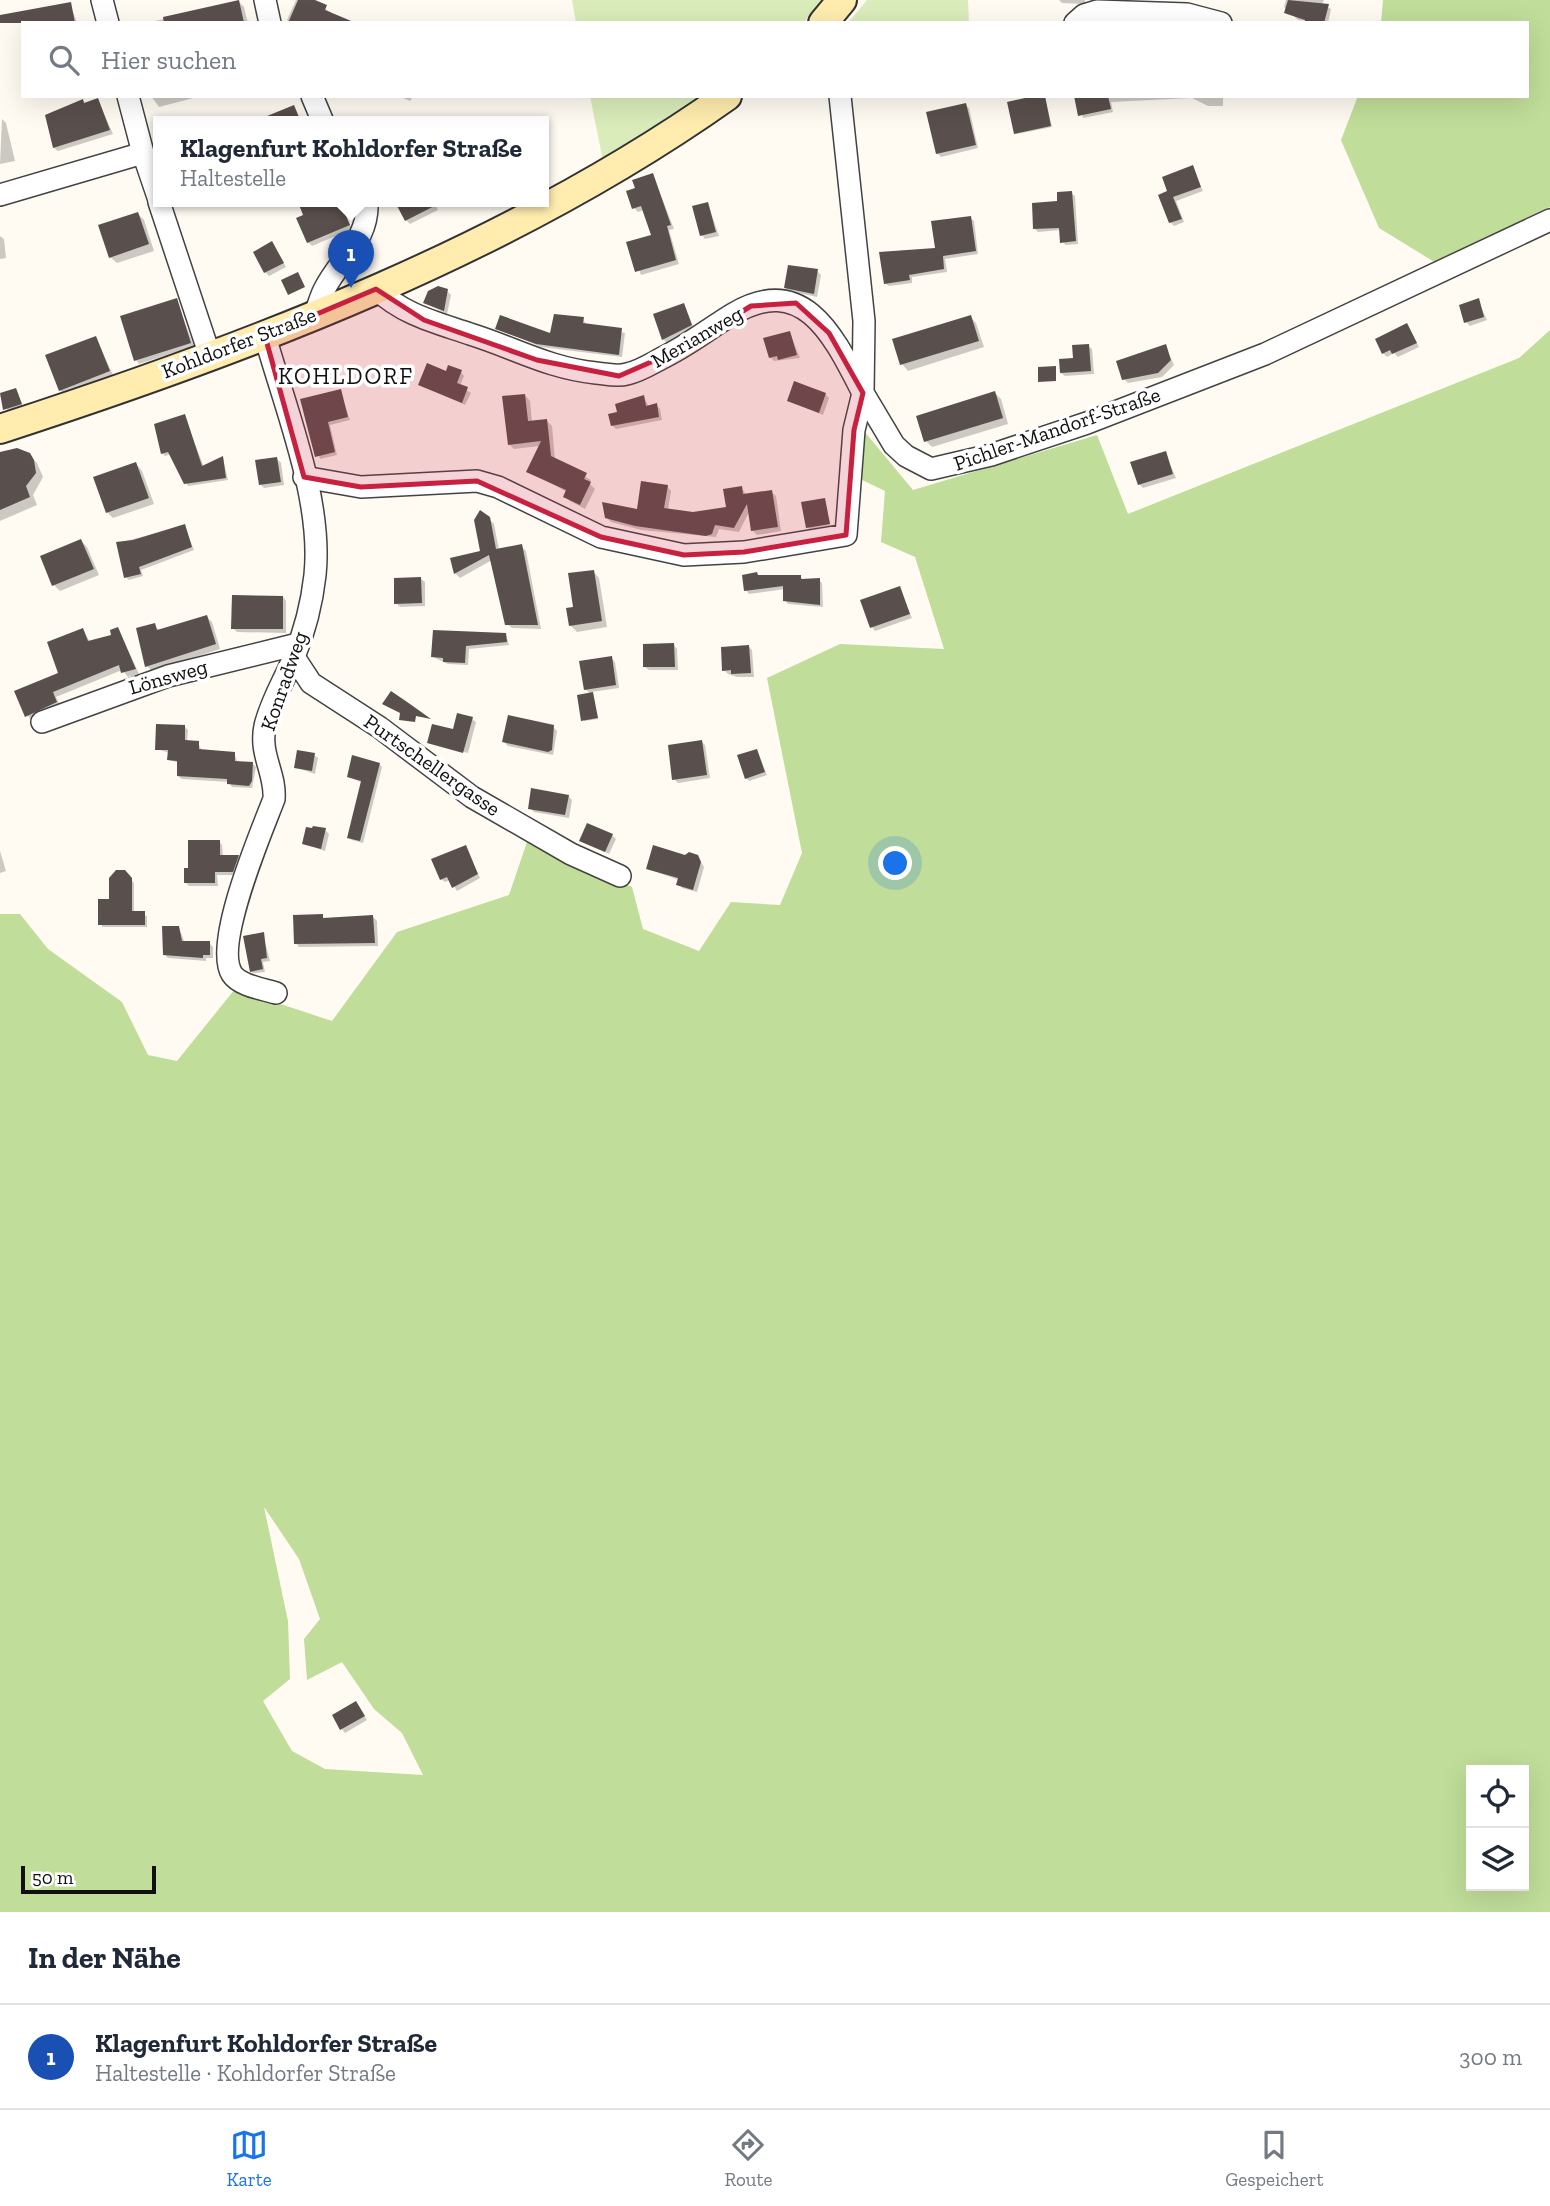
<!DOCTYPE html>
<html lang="de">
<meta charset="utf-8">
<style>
body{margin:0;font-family:"Zilla Slab",serif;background:#f2f2f3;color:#1f2937}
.controls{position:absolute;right:21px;bottom:21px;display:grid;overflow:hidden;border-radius:0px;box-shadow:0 7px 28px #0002}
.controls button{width:63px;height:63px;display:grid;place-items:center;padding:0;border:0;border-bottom:2px solid #e0e1e3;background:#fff;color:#1f2937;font:35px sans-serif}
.scale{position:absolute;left:21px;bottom:18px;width:135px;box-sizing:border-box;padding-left:7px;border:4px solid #101010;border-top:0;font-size:19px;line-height:24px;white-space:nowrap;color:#101010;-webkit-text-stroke:5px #fff;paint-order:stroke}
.you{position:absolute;left:896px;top:864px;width:24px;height:24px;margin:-18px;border:5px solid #fff;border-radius:50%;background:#1a73e8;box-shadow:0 0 0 10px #1a73e833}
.badge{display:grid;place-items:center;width:46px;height:46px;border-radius:50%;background:#1a73e8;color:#fff;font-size:23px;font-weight:700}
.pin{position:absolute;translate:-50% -58px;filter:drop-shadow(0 2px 4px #0008)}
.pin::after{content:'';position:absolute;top:37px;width:24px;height:21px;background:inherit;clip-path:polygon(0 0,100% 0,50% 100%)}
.popup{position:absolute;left:153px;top:116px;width:396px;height:91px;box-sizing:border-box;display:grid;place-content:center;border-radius:0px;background:#fff;filter:drop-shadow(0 2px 5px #0005);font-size:23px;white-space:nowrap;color:#747a83}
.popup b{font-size:26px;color:#1f2937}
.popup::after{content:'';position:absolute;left:50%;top:100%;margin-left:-14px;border:14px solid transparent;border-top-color:#fff}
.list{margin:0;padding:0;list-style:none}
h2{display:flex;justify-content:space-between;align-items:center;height:91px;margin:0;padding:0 28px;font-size:30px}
h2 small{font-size:23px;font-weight:400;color:#747a83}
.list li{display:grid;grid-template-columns:46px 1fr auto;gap:21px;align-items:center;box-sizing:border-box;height:105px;padding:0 28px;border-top:2px solid #e0e1e3}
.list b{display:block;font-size:26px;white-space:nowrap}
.list p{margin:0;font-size:23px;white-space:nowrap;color:#747a83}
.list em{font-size:23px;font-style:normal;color:#747a83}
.icon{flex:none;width:38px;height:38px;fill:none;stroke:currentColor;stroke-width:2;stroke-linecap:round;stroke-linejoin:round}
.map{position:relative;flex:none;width:1550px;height:1912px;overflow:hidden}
.search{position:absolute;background:#fff;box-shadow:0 7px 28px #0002;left:21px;right:21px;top:21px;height:77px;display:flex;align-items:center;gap:18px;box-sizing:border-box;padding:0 24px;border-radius:0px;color:#747a83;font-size:26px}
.sheet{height:196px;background:#fff}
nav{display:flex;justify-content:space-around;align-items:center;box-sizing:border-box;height:98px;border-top:2px solid #e0e1e3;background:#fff;font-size:19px;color:#747a83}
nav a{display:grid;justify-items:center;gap:4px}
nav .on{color:#1a73e8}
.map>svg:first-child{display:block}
</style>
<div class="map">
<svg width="1550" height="1912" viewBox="0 0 1550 1912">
<rect width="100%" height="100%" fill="#fffbf3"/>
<g fill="#daecba">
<polygon points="572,0 822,0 803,23 576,23"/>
<polygon points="867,0 968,0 969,23 848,23"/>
<polygon points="590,96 706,96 604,166"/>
</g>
<g fill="#c0dd99" fill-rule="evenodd">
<polygon points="1383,0 1550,0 1550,207 1436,263 1379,228 1341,140 1358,96 1527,96 1527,23 1381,23"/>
<path d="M1550,330V1912H0V914H20L48,949L122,1002L148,1055L177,1061L235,989L332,1021L397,932L509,895L528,839L632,887L643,929L699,951L731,902L780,905L802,853L767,678L840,644L944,649L915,557L881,542L885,491L858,478L864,431L913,490L1097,435L1128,514L1519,358ZM264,1507L299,1559L320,1619L304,1639L307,1680L342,1662L374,1709L402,1733L423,1775L325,1769L292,1751L263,1701L290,1679L288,1621ZM1471,1770H1524V1886H1471Z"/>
</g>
<g fill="#0003">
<polygon points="296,0 311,0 332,13 290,23 287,20"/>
<polygon points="1059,0 1122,0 1085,0 1085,4 1062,3"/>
<polygon points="1286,0 1324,0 1322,4 1331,9 1328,23 1298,20 1284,7"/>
<polygon points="238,1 244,7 247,20 254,23 147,23"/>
<polygon points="70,4 77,23 25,23"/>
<polygon points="151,96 201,96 159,107"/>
<polygon points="399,96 413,96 410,101"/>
<polygon points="1076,96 1223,96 1223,106 1208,106 1192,98 1111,102 1113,112 1083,118"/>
<polygon points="1045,97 1052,127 1017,134 1016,133"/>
<polygon points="98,100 113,134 58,151 54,148 83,101 85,104"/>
<polygon points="965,105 969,108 978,148 941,157 937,153"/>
<polygon points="2,119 6,123 15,161 0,164"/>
<polygon points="1192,167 1203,191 1176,201 1184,222 1174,226 1170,222 1170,192"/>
<polygon points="653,175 674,229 669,230 679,264 641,275 629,244 653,237 644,210 638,212 634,208"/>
<polygon points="1071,193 1075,196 1078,244 1065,245 1060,230 1038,232 1035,229"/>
<polygon points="339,202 352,229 312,246 308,242"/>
<polygon points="434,202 438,210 410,224 406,220"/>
<polygon points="708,204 719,236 705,239 702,235"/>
<polygon points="138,214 144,220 154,251 117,263 110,257"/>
<polygon points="970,218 974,221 978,254 945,259 947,272 912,277 912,283 889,286 885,283 937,250"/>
<polygon points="0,236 4,239 6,258 0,259"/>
<polygon points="272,243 286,267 269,276 265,272"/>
<polygon points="817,271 821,275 817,297 790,291 786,288"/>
<polygon points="447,291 451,295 447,314 425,303"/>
<polygon points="176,300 194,346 139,364 136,360"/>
<polygon points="1478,300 1487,320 1470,326 1466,322"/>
<polygon points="684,305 694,329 667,343 663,339"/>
<polygon points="970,317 976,323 984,347 908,371 902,364"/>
<polygon points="583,318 586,325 625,333 622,357 541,347 497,328 552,336"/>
<polygon points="1407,325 1419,347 1398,357 1394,353 1387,357 1383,353"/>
<polygon points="790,333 800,358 774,361 770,357"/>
<polygon points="96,338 113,375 64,394 60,390"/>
<polygon points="1088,346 1092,349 1094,374 1065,376 1061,373"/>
<polygon points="1165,346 1174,365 1162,377 1128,383 1124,379"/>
<polygon points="461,372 464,376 460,386 471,393 465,405 420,385 447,373"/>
<polygon points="15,390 24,408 9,413 0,395"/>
<polygon points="340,391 350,420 330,425 337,455 320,459 303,400"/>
<polygon points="995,393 1001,399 1008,424 932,447 926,441"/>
<polygon points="825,394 829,398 823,415 789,401"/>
<polygon points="525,395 530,401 532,422 547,421 552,426 555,460 591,480 589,483 595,489 585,509 570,501 565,496 567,492 528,471 540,446 514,449 509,444"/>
<polygon points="644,397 649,407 656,405 660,409 662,420 616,429 612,425 629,400"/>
<polygon points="184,416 204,467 223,458 228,480 188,486 171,454 165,456 162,453"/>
<polygon points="1165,453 1176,478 1143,488 1139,484"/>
<polygon points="29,455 37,463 43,477 33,495 37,505 0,521 0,457"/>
<polygon points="277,459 281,463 284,485 264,488 261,485"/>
<polygon points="136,464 142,471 154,504 113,518 107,512"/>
<polygon points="667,486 671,491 668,510 693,514 728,508 742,488 746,495 771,492 776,496 781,531 757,535 753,531 750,510 739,532 719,529 716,537 641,530 611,522 606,517 639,511"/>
<polygon points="825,501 830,525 809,529 808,527"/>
<polygon points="489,519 494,524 499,550 521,546 526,551 541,629 512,628 507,624 492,560 460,578 456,574 452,559 482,552"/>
<polygon points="184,526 194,550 141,570 143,576 129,580 126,577 118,543"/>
<polygon points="81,541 87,547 99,575 60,591 54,585"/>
<polygon points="593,571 599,578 607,627 577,632 571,626 575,608"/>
<polygon points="800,576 804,581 819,580 822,583 823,607 788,604 785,600 785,589 749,594 746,590 760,577"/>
<polygon points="421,579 425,582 425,606 400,607 396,603"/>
<polygon points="899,588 912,618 875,631 872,627"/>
<polygon points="283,597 286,601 286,633 237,632 233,628"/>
<polygon points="207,617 212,622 220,649 152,671 147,666 154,625 160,631"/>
<polygon points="118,629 139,674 128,677 122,670 56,697 61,707 31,721 16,692 61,673 83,630 90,642 113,636"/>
<polygon points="434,632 506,635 509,645 469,649 468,665 448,664 433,657"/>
<polygon points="674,645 677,649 678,670 649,670 645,667"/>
<polygon points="748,646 752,650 754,677 737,677 728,674 724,670"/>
<polygon points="611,658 615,662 619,688 591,692 598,719 584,721 591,694 585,689"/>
<polygon points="472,719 476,722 468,753 429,743 454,732"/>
<polygon points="185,727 188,730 187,742 198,743 202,751 234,753 238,763 253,764 256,767 252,788 232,787 229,782 182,779 178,776 179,763 169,760 169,753 157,749"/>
<polygon points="553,727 557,731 553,755 508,746 504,742"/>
<polygon points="701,741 705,745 710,778 678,783 674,779"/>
<polygon points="757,751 767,775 749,781 746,778"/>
<polygon points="314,755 318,758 315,774 295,767"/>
<polygon points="379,764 382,767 363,843 352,840 349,838 363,783 349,777"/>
<polygon points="568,796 572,800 569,818 534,812 530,808"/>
<polygon points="325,830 329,834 325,851 304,844"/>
<polygon points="612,835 616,839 609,854 581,841"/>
<polygon points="219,841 222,845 223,857 238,856 241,859 236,875 217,875 218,886 189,886 186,883 190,870"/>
<polygon points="465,847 480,878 457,891 450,880 445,882 441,879"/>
<polygon points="0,851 6,871 0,873"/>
<polygon points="697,856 704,867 697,892 682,888 679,880 648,869 685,857"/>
<polygon points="124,872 134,883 134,913 147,916 147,927 103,927 100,924"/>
<polygon points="322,916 326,920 373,917 377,921 378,946 299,947 296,943"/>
<polygon points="179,928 185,943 209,943 213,947 213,958 206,958 206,961 168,958 164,954"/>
<polygon points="263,934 270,961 263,962 265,972 253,973 250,970"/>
<polygon points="359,1707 367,1720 345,1733 342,1729"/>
</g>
<g fill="#594f4c">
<polygon points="239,0 244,23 164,23 163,17"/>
<polygon points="298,0 315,0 327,5 325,10 356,23 288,23"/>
<polygon points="1288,0 1329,4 1324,23 1305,23 1305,20 1284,13"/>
<polygon points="71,2 75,23 0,23 0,15"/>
<polygon points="1034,96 1045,96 1051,126 1014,134 1007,102"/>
<polygon points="1074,96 1108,96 1111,109 1078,116"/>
<polygon points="98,98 110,130 53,148 45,115 83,99 84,103"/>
<polygon points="966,103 976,145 936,154 926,112"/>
<polygon points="294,105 301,122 255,122 255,121"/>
<polygon points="1193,165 1201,187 1173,197 1182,219 1169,223 1158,195 1167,191 1162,177"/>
<polygon points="653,173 671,225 667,226 676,260 635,272 626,242 651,235 641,206 632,209 626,191 635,188 632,180"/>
<polygon points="1072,191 1076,241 1060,243 1059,228 1033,229 1032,203 1057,201 1057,192"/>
<polygon points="298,202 340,202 350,225 307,243 296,218 303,215"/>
<polygon points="395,202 442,202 405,221"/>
<polygon points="708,202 716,232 700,236 692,206"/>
<polygon points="138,212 149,244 109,258 98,225"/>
<polygon points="971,216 976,251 943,256 944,269 909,275 910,280 884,284 879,252 935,248 931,221"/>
<polygon points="272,241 284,263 264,273 253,252"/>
<polygon points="788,265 818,269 814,294 784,288"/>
<polygon points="298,272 305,287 288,295 281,280"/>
<polygon points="438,286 448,289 444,311 423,303 428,291"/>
<polygon points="177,298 191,343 134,361 120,316"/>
<polygon points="1479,298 1484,317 1464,323 1459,305"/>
<polygon points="684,303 692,325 662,340 653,314"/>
<polygon points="554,314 584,317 583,323 622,328 619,355 536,344 495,329 500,315 550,333"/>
<polygon points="971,315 979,341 900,365 892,339"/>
<polygon points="1407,323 1417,343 1392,354 1390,350 1382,354 1375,339"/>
<polygon points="790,331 797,355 778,360 777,356 769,358 763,338"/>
<polygon points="96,336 110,371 59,391 45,355"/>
<polygon points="1089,344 1091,371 1060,373 1059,359 1073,358 1072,345"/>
<polygon points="1166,344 1171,360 1158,373 1122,380 1116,361"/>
<polygon points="427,363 446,371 448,365 462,370 457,383 468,387 462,403 418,385"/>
<polygon points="1056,366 1056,381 1038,382 1038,367"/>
<polygon points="794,381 826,393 819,413 787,401"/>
<polygon points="16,388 22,404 3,410 0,393"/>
<polygon points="341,389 348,417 328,422 335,452 315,457 300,399"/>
<polygon points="995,391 1003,418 924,442 916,416"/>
<polygon points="525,394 528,421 547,419 551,456 587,473 584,479 591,482 580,505 563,497 566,490 526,472 541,441 508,445 502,396"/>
<polygon points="644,395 646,406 657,403 659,417 611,426 608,414 617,412 615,404"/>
<polygon points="185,414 202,466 223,456 226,478 184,484 168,452 161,454 154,424"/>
<polygon points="17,448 30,453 34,460 36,473 26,486 30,497 0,510 0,452"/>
<polygon points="1166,451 1173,474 1138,485 1130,462"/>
<polygon points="277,457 281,482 259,485 255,460"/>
<polygon points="136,462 149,498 106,513 93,477"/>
<polygon points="641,481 668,485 664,508 693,512 726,507 723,489 742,486 743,494 772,490 778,527 751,531 747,504 734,528 715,525 712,534 706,536 635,526 605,518 602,502 637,509"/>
<polygon points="825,498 830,524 806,528 801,502"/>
<polygon points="480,510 490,517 496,549 522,544 538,625 505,625 489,555 454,574 450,558 480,551 474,520"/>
<polygon points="185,524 192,547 139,567 141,574 124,578 116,542 133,540"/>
<polygon points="81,539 94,569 52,586 40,556"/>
<polygon points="594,570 602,621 569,626 566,608 573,607 568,573"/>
<polygon points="757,572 758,575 801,575 801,579 820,578 820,605 783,601 783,586 744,591 742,575"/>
<polygon points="421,577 422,603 394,604 394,578"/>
<polygon points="900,586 910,614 870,628 860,600"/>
<polygon points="232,595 283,596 283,629 231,629"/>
<polygon points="207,615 216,644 145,667 136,628 155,623 157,630"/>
<polygon points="118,627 136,669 121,673 119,665 53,692 57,702 25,717 14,691 58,673 47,642 83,628 88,641 111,635 110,630"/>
<polygon points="433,630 506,633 507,642 466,646 465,663 443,662 443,658 431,657"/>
<polygon points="674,643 675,667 643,667 643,644"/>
<polygon points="749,645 751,673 731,674 731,670 722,671 721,647"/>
<polygon points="612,656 616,685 584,690 579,661"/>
<polygon points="391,691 410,704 431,719 416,716 415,722 399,720 400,713 382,704"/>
<polygon points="593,692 598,718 581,721 577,695"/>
<polygon points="457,713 473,717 463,753 427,743 432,724 453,729"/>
<polygon points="508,715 554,725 552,750 548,752 502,742"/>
<polygon points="156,724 185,725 185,740 199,741 199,749 235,752 235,761 253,762 252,781 249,786 227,784 227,779 177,776 177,761 167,760 168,750 155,750"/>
<polygon points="702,740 707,775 672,780 668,745"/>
<polygon points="757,749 765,772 745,779 737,755"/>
<polygon points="297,750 315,753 312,771 294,768"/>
<polygon points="352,755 380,763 360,841 347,838 361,781 347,777"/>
<polygon points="531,788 569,795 565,815 528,809"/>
<polygon points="587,823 613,834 605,852 579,841"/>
<polygon points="313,826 326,828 321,849 302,844 306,827 312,828"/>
<polygon points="188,840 220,840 220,855 239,855 233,872 215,872 215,883 184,883 184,868 188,868"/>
<polygon points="466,845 478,874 452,888 447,877 440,880 431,859"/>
<polygon points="653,845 685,855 689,852 698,855 701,862 693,890 676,885 678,878 646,869"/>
<polygon points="116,870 125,870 132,878 132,911 145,911 145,925 98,925 98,899 109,899 109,878"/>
<polygon points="323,914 323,918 373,915 375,943 294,944 293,915"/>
<polygon points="162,926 179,926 182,941 210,941 210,955 203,955 203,958 163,955"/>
<polygon points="264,932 267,958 261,959 263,969 250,972 243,936"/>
<polygon points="356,1701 365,1716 340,1730 332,1715"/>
</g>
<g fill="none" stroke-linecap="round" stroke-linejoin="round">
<g stroke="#434343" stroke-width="24">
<g id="street">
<polyline points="102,0 108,23"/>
<polyline points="265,0 270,23"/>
<polyline points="1075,23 1084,15 1097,11 1187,14 1221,23"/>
<polyline points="128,96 143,153"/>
<polyline points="312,96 323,122"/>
<polyline points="840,96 864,321 863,393 894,445 906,456 931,469 991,455 1087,423 1265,354 1550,220"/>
<polyline points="0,195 143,153 159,200"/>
<polyline points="159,202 210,356"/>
<path d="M314,316C318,307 320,298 324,290C340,258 369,240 367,202"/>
<path d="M265,336C285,408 323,500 315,575C312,602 304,633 294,657C284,681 271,701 265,726C259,755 276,773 274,799C261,833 213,944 232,974C240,986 263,989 276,993"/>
<path d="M304,477L361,487L477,481L498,487L601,537L684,555L744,552L846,535L854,430L863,393C835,339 805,271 733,314C710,328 690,344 666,356C654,362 641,371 627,374C617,377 606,374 596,373C548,368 515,348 470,334C435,322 404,315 376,289"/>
<polyline points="294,657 311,683 379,727 472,797 571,854 620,876"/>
<polyline points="42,722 168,676 298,644"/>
</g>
</g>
<g stroke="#323232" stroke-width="32">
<g id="secondary">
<polyline points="823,23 842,0"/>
<path d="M0,429C250,348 511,249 727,96"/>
</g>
</g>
<use href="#street" stroke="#fff" stroke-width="21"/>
<use href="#secondary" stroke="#ffecae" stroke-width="28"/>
</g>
<path fill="#c7213f" fill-opacity="0.2" stroke="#c7213f" stroke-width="5" stroke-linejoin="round" d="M376,289L424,320L537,360L619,376L683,348L751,306L796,303L829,333L863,393L854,430L846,535L744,552L684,555L601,537L477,481L361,487L304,477L265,336Z"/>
<g text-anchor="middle" stroke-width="7" stroke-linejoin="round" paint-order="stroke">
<g font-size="21" fill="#101010" stroke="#fff">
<text transform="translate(697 337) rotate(-30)" y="7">Merianweg</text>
<text transform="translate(239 343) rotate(-21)" y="7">Kohldorfer Straße</text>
<text transform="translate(1057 429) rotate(-19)" y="7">Pichler-Mandorf-Straße</text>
<text transform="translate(168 677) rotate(-16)" y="7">Lönsweg</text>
<text transform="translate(284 681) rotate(-71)" y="7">Konradweg</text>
<text transform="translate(432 765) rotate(35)" y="7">Purtschellergasse</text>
</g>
<g font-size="23" letter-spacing="2" fill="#101010" stroke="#fff">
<text x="346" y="384">KOHLDORF</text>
</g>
</g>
</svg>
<div class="controls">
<button><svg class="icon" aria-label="locate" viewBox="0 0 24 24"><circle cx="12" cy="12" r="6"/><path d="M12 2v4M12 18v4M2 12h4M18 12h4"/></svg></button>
<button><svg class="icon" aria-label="layers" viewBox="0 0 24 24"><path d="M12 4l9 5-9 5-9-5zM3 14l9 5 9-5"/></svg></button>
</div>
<div class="scale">50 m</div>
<div class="you"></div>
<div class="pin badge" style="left:351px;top:288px;background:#1a4fb4">1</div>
<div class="popup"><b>Klagenfurt Kohldorfer Straße</b>Haltestelle</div>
<div class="search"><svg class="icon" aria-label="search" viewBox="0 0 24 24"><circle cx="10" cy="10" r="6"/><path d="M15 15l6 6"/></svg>Hier suchen</div>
</div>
<section class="sheet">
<h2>In der Nähe<small></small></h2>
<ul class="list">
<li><span class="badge" style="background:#1a4fb4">1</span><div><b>Klagenfurt Kohldorfer Straße</b><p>Haltestelle · Kohldorfer Straße</p></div><em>300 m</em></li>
</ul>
</section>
<nav>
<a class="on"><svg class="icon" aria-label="map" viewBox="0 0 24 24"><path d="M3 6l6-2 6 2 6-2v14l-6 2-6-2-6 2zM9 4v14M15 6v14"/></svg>Karte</a>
<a><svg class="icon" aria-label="directions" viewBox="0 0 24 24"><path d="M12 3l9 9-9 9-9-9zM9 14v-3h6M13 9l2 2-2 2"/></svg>Route</a>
<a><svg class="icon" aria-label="saved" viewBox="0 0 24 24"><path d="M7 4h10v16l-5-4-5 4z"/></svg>Gespeichert</a>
</nav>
